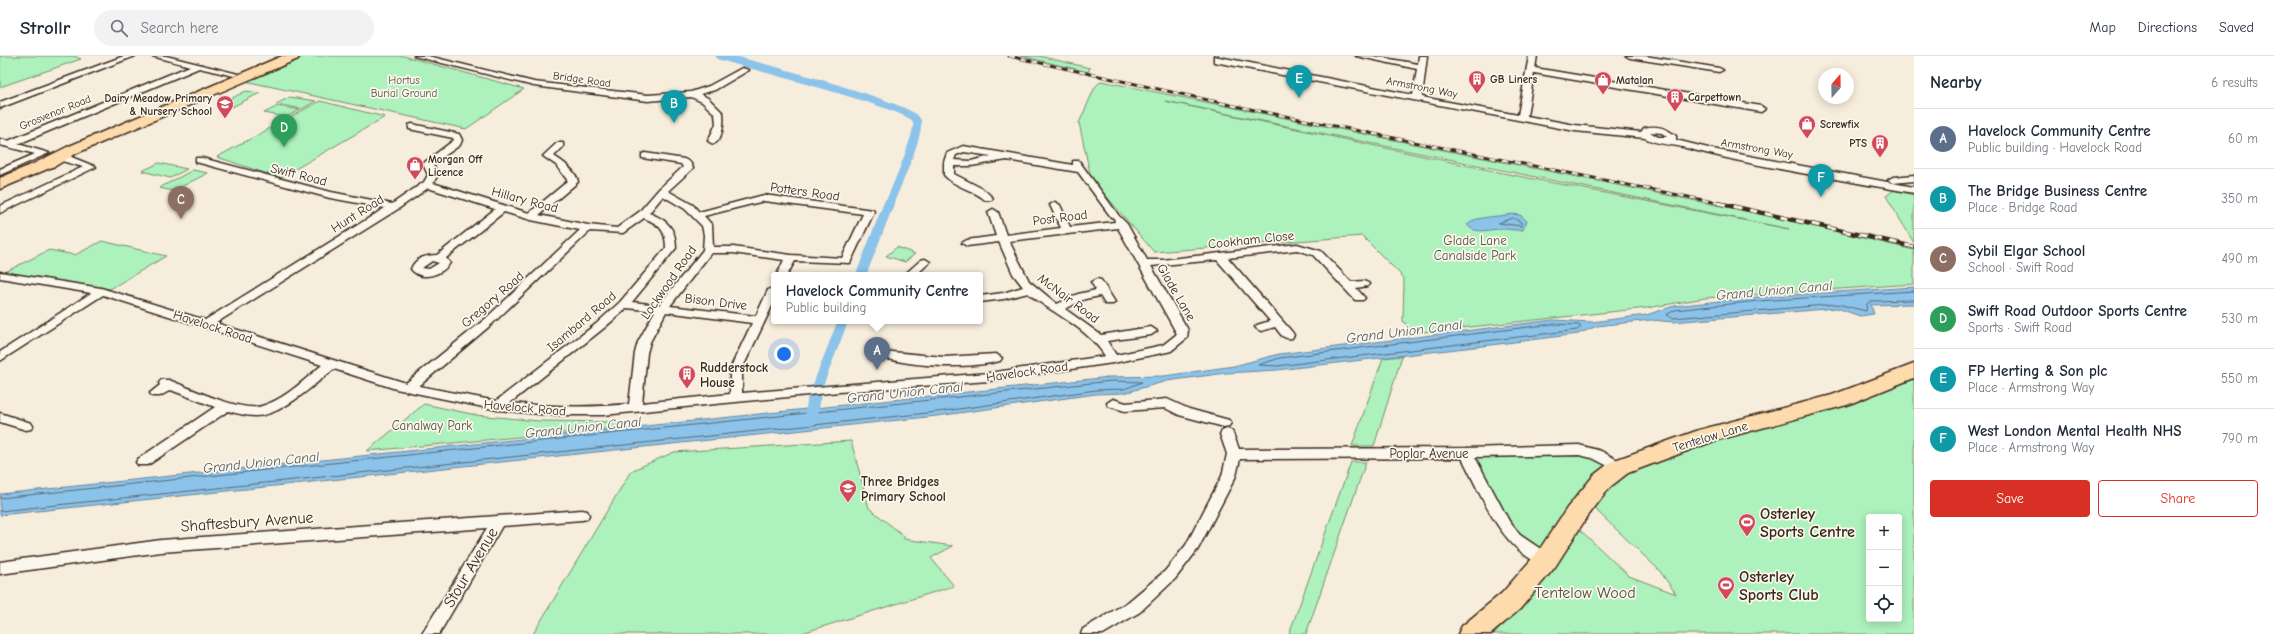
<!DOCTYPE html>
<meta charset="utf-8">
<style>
body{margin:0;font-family:"Comic Neue",sans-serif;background:#f2f2f3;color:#1f2937}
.controls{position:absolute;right:12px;bottom:12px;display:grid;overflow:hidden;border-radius:4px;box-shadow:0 2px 10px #0003}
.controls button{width:36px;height:36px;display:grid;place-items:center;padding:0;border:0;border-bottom:1px solid #e0e1e3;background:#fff;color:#1f2937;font:20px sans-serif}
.compass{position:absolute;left:1818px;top:12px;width:36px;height:36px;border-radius:50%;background:#fff;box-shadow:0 2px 10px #0003;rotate:20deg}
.you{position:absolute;left:784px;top:298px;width:14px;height:14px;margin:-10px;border:3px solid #fff;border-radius:50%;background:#1a73e8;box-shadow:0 0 0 6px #1a73e833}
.badge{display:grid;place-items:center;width:26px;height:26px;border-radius:50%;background:#d93025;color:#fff;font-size:13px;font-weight:700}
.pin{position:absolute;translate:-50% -33px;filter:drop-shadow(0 1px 2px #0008)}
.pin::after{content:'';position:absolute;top:21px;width:14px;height:12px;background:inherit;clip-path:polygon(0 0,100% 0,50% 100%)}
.popup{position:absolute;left:771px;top:216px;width:212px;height:52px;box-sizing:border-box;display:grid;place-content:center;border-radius:4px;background:#fff;filter:drop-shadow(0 1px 3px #0005);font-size:13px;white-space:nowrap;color:#747a83}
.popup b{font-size:15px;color:#1f2937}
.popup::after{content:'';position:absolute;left:50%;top:100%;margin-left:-8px;border:8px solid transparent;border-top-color:#fff}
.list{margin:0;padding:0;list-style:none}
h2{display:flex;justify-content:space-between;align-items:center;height:52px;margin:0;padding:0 16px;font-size:17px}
h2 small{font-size:13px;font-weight:400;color:#747a83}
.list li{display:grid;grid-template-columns:26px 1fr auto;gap:12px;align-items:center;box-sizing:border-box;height:60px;padding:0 16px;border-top:1px solid #e0e1e3}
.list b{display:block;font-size:15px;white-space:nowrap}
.list p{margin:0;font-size:13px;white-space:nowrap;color:#747a83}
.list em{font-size:13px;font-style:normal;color:#747a83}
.actions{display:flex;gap:8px;padding:12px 16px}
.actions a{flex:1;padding:9px 0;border:1px solid #d93025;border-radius:4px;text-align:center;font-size:14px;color:#d93025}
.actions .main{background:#d93025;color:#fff}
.icon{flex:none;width:22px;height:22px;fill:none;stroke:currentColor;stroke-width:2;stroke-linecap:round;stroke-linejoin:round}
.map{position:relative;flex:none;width:1914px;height:578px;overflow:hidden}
header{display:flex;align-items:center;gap:24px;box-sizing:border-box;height:56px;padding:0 20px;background:#fff;border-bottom:1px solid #e0e1e3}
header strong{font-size:19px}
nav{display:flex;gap:22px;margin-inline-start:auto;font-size:14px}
.search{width:280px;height:36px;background:#f2f2f3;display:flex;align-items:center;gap:10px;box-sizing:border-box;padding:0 14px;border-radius:22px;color:#747a83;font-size:15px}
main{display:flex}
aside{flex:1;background:#fff}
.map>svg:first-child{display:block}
</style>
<header>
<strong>Strollr</strong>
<div class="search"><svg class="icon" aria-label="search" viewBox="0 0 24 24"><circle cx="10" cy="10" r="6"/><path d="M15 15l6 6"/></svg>Search here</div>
<nav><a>Map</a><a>Directions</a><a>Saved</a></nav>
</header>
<main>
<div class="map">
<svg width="1914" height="578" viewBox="0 0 1914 578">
<rect width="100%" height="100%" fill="#f7eddc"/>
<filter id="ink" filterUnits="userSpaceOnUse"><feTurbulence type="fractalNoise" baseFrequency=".025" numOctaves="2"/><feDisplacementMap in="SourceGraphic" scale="8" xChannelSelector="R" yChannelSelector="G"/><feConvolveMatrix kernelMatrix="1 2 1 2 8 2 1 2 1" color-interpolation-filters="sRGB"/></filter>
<g filter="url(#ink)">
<g fill="#adf1bc" stroke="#748e6d" fill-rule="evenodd">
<polygon points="0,0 74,0 81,3 0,31"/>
<polygon points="305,0 404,0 524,33 466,73 245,25"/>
<polygon points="1021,0 1039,0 1090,12 1088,16"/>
<path d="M1101,25L1766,159L1914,194V228L1705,242L1647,252L1414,277L1403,265L1404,222L1362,180L1154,196L1091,122L1079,67L1095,31ZM1165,45L1789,173L1503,117Z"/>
<polygon points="246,35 260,37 232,51 218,49"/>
<polygon points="290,41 316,45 302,53 276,48"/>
<polygon points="320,45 385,61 280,122 217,101"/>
<polygon points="278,50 300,54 286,61 264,57"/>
<polygon points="159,107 187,113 170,122 142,115"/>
<polygon points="193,114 208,117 173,135 159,132"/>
<polygon points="1894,134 1914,139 1914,187 1886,140"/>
<polygon points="102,185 166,200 110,233 5,216 49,194 75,199"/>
<polygon points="897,191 915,198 905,206 886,200"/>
<polygon points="1402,300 1374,390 1352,390 1383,302"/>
<path d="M1914,323V578H1489L1578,472L1629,520L1676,538L1659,514L1598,456L1592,445L1606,424L1707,386L1842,351ZM1869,461H1899V563H1869Z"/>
<polygon points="424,348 476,359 539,365 618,366 616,372 367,395"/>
<polygon points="851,385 869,452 904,480 904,483 953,490 931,502 954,530 799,578 533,578 631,415 674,396"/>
<polygon points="1579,394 1620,411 1546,504 1515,483 1466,397"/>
<polygon points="1351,406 1366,406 1306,578 1289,578"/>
</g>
<g fill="#8bc3ea" stroke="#6b8698">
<path d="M1512,158L1520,159L1527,165L1523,174C1516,175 1510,173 1503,173C1493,172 1473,180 1467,168C1475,160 1500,161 1512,158Z"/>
<polygon points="1914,231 1914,248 1871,249 1874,258 1860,260 1837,252 1673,266 1651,264 1597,270 1578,278 1491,289 1277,314 1226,317 1167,325 1124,337 1096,338 937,360 0,459 0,438 1110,321 1164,320 1234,310 1279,298 1553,264 1592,266 1646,259 1674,250 1758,241"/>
</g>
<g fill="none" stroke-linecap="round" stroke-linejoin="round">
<g stroke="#5b6770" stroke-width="1">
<polygon points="1513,162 1521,166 1521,170 1499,167"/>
<polyline points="1914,235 1758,245 1675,254 1666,259 1673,262 1837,248 1866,255 1867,248 1871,245 1914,244"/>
<polygon points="1553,268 1579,269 1581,271 1577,274 1277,310 1258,309 1280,302"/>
<polyline points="0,442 1111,325 1142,326 1124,333 1096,334 937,356 0,455"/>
</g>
<path stroke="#8bc3ea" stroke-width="8" d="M720,0C745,7 913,50 917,65C920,79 895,133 889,148"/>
<g stroke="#8bc3ea" stroke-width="10">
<polyline points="861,219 889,147"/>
<polyline points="815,337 843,265"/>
</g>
<polyline stroke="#8bc3ea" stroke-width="13" points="811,363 815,336"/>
<g stroke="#3b2a1e" stroke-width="3">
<g id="minor">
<polygon points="124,0 135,0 0,52 0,46"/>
<polygon points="152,0 166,0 238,18 234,20 199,12 18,88 49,97 0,119 0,113 35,98 0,89 0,83 8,85 190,10"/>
<path d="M414,0H428L534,26L648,39L691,36L709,30L742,12L749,14L715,34L700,38L708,42L723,57C724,66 723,85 713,88L708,85L716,68L715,58L702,46L691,41L648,45L534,30Z"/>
<path d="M1214,0L1413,39L1417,13L1356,0H1373L1418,8L1419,0H1427L1422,41L1518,59L1529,0H1537L1535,12L1761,50L1765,53L1761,56L1534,17L1527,60L1575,69L1641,76L1644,72C1657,69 1666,72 1676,80V84L1712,93L1914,131V137C1838,123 1761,112 1686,92C1673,88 1657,89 1645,82L1575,75L1225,8L1214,6ZM1650,76L1662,77L1667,81H1658Z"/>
<polygon points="1626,0 1645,0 1719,12 1723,14 1719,16 1630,2"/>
<path d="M412,68L459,78L462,84L460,89L433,108L438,119L433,127L529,157L568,125L556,109L543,100L557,87H563V91L554,100C562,105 577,116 578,126L539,159L588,169L617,172L639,156L659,133L683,111L681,108L642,102V98L645,97L684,103L690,106L693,112L691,114L668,135L693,149L699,156L764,139L873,154L874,156L850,207L795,205L787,219H777L784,204L733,197H711L670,250L756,260L768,234L774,231V246L742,313V337L989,317L1105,300C1087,271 1053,258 1028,237L1004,243L980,246V240L1003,237L1023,231L1013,218L999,186L967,190L962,187L967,184L996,180L988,156L993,153L998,156L1006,179L1061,172L1050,149L1055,146L1060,149L1070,171L1115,166L1114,162L1111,161L1078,116L1007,104L971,110H954V118L983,133L993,142L991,144H985C973,133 954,131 944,119V106L947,97L963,90L1073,109V105H1079L1119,160L1127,168L1147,204H1162L1297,188L1321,195L1351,226L1364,225L1370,228L1368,230L1356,232L1365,242L1363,244H1355L1313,199L1297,194L1228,202L1292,276L1294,279L1292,282C1283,284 1280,277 1275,271L1261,275L1257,273L1255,271L1257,269L1270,265L1217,204L1151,210L1188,274L1187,282L1171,295L1167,296L1113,307L989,325L839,336L603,359H551L498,354L396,333L334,313C313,329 282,360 255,360C246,360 236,357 228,355L148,409H138L136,406L138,403L215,351L171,334L160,340H152L150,337L160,329L159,327L161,324H169C190,332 242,357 262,350C285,343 304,324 322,309L103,239L0,305V296L91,237L0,222V216L101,232L205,264L385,152L330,142L196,106V102H202L331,136L392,148L424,126L428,119L423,108L425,106L454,84L453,82L409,73V69ZM964,96L991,100L971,105L954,104L956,99ZM428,132L495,153L437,199C426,199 415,202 411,213C421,226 442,219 450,207L446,202L504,156L531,164L580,174L484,264L406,327L216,267L398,153ZM663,140L685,153L702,170L704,179L703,194L659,249L632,246L676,192C676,172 667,164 649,157ZM764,145L863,158L842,202L791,199L733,191H713L712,169L704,160ZM644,162C659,168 666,174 666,192L620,246L596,268L496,345L419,330L492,268L590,175L623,177ZM1118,172L1177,278L1163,289L1116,299L1107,285L1151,279L1157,275L1151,271L1101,279L1065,253L1085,243L1100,240L1105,248H1113L1115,246L1101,224L1097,223L1091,226L1096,234L1078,238L1057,248L1029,225L1009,185ZM432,205L439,207L429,213L422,212ZM627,252L655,255L638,286L635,297L629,348C589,352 550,351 510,347L604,272ZM666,256L752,267L730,313V338L642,347L647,297L650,286Z"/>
<polygon points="69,100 96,111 0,157 0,150 83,111 55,103 60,100"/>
<polygon points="1914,119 1914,125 1893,127 1888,124 1893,121"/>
<polygon points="925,203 930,206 916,219 904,219 921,204"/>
<path d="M892,296L944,301L996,298L1002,302L1000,305C968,313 920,311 888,303L886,300Z"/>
<polygon points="1113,343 1126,347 1167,343 1189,353 1229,364 1231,367 1229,370 1224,371 1179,359 1165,352 1125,355 1108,350 1107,347"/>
<polygon points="0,357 31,367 33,370 31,373 26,374 0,366"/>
<path d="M1227,373L1232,375L1239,393L1466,392L1579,389L1601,395L1625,408L1627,411L1625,414L1620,416L1592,402L1579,399L1475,401L1509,465L1520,479L1551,500L1554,504L1551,508L1546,510C1501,495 1482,440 1462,402L1240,403L1236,420L1198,493L1175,523L1140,556L1103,578H1081L1083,573L1128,546L1165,515L1186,489L1222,420L1227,398L1220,378L1222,375Z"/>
<polygon points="582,454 587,455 589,459 587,463 582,464 502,470 439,578 422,578 487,472 161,496 0,518 0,506 161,484"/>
</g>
</g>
<g stroke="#3b2a1e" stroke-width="3">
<g id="primary">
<polygon points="282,0 299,0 298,3 77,97 57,109 0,133 0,122 33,108 67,91"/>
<polygon points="1914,308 1914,322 1847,349 1714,385 1628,417 1610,431 1585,464 1555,511 1520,553 1491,578 1458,578 1462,570 1502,537 1537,497 1567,452 1594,419 1612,405 1699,374 1832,339"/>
</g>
</g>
<use href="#minor" fill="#fbf7ec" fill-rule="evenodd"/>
<use href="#primary" fill="#fedbac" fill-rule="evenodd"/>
<g stroke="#3b2a1e" stroke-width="3">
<polyline id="rail-far1" points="1009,0 1235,50 1723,148"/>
</g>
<g stroke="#3b2a1e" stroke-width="4.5">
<polyline id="rail" points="1718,147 1914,191"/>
</g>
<use href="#rail-far1" stroke="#fbf7ec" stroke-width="2" stroke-dasharray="6" stroke-linecap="butt"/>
<use href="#rail" stroke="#fbf7ec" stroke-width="3" stroke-dasharray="8" stroke-linecap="butt"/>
</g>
</g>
<defs>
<g id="building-pin" transform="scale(0.9)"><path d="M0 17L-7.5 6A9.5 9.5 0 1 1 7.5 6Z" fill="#d1495b" stroke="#fbf7ec"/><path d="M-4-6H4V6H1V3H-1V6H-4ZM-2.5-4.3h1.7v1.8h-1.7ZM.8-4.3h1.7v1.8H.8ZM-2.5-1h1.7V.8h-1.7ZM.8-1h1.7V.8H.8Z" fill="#fff"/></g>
<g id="shop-pin" transform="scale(0.9)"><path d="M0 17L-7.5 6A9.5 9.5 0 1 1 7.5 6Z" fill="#d1495b" stroke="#fbf7ec"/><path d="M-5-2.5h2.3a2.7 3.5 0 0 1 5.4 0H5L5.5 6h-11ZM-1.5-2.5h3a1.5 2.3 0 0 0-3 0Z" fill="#fff"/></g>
<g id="school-pin" transform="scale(0.9)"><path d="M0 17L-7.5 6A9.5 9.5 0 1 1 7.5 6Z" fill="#d1495b" stroke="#fbf7ec"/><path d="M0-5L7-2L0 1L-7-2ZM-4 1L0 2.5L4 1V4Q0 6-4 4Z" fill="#fff"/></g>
<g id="stadium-pin" transform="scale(0.9)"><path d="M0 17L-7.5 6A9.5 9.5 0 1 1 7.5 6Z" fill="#d1495b" stroke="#fbf7ec"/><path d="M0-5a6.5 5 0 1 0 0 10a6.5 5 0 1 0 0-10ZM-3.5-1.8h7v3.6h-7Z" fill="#fff"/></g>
</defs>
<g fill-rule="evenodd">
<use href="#building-pin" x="1477" y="23"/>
<use href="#shop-pin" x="1603" y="24"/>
<use href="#building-pin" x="1675" y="41"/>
<use href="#school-pin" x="225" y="48"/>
<use href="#shop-pin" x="1807" y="68"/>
<use href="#building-pin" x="1880" y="87"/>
<use href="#shop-pin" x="415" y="109"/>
<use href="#building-pin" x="687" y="318"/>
<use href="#school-pin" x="848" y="432"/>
<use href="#stadium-pin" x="1747" y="466"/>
<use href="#stadium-pin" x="1726" y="529"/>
</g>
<g text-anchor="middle" stroke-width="3.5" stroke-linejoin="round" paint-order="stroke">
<g font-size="11" fill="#3b2a1e" stroke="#fbf7ec">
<text transform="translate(582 23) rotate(8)" y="4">Bridge Road</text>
<text transform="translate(1422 31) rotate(11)" y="4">Armstrong Way</text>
<text transform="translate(55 56) rotate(-22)" y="4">Grosvenor Road</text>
<text transform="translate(1757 92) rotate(10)" y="4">Armstrong Way</text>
</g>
<g font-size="11" font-weight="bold" fill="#3b2a1e" stroke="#fbf7ec" text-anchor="start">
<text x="1490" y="27">GB Liners</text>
<text x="1616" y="28">Matalan</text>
<text x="1688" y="45">Carpettown</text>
<text x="212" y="46" text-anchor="end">Dairy Meadow Primary<tspan x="212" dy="13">&amp; Nursery School</tspan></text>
<text x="1820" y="72">Screwfix</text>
<text x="1867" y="91" text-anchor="end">PTS</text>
<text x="428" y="107">Morgan Off<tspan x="428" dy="13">Licence</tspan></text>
</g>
<g font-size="11" fill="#52523e" stroke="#fbf7ec">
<text x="404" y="28">Hortus<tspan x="404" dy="13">Burial Ground</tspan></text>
</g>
<g font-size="13" fill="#3b2a1e" stroke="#fbf7ec">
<text transform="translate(299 118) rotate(14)" y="5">Swift Road</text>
<text transform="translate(805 135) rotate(8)" y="5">Potters Road</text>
<text transform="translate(525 143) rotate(15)" y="5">Hillary Road</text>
<text transform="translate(357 157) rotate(-32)" y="5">Hunt Road</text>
<text transform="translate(1060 161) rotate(-7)" y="5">Post Road</text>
<text transform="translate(1251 183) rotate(-6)" y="5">Cookham Close</text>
<text transform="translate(668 226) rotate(-55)" y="5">Lockwood Road</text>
<text transform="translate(1177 236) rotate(60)" y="5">Glade Lane</text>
<text transform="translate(1069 242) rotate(37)" y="5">McNair Road</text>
<text transform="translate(492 243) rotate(-41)" y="5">Gregory Road</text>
<text transform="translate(716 245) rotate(7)" y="5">Bison Drive</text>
<text transform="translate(581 265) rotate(-40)" y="5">Isambard Road</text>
<text transform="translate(213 270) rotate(18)" y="5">Havelock Road</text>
<text transform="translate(1027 315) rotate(-8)" y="5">Havelock Road</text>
<text transform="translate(525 351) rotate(5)" y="5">Havelock Road</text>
<text transform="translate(1710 380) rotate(-17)" y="5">Tentelow Lane</text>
<text x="1429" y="402">Poplar Avenue</text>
</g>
<g font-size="13" fill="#52523e" stroke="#fbf7ec">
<text x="1475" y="189">Glade Lane<tspan x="1475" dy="15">Canalside Park</tspan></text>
<text x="432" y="374">Canalway Park</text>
</g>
<g font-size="13" font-weight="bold" fill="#3b2a1e" stroke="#fbf7ec" text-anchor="start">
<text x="700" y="316">Rudderstock<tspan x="700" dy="15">House</tspan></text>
<text x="861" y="430">Three Bridges<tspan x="861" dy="15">Primary School</tspan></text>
</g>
<g font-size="14" font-style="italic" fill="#53585b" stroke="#fbf7ec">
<text transform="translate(1774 234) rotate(-5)" y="5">Grand Union Canal</text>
<text transform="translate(1404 275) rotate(-7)" y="5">Grand Union Canal</text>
<text transform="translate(905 336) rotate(-6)" y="5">Grand Union Canal</text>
<text transform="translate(583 371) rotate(-6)" y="5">Grand Union Canal</text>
<text transform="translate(261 406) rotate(-6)" y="5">Grand Union Canal</text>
</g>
<g font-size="16" font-weight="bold" fill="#3b2a1e" stroke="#fbf7ec" text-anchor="start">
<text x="1760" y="463">Osterley<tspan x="1760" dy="18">Sports Centre</tspan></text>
<text x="1739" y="526">Osterley<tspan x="1739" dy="18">Sports Club</tspan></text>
</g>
<g font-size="16" fill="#3b2a1e" stroke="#fbf7ec">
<text transform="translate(247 465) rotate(-4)" y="6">Shaftesbury Avenue</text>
<text transform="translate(470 511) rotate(-59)" y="6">Stour Avenue</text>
</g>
<g font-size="16" fill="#52523e" stroke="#fbf7ec">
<text x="1585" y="542">Tentelow Wood</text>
</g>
</g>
</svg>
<div class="controls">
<button>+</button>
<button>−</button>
<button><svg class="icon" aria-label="locate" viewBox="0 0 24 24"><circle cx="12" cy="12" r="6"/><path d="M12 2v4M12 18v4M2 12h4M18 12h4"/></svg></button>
</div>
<svg class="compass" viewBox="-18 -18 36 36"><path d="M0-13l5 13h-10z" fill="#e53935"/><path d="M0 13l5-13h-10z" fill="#747a83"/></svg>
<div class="you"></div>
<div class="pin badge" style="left:877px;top:314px;background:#5c6f8a">A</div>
<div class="popup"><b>Havelock Community Centre</b>Public building</div>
<div class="pin badge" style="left:674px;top:67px;background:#0f9aa8">B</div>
<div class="pin badge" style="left:181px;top:163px;background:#8d6e63">C</div>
<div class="pin badge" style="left:284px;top:91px;background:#2e9e5b">D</div>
<div class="pin badge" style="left:1299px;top:42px;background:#0f9aa8">E</div>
<div class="pin badge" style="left:1821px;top:141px;background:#0f9aa8">F</div>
</div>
<aside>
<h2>Nearby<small>6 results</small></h2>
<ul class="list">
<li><span class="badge" style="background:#5c6f8a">A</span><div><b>Havelock Community Centre</b><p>Public building · Havelock Road</p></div><em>60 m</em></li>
<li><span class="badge" style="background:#0f9aa8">B</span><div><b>The Bridge Business Centre</b><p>Place · Bridge Road</p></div><em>350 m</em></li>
<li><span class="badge" style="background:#8d6e63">C</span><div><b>Sybil Elgar School</b><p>School · Swift Road</p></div><em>490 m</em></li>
<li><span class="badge" style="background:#2e9e5b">D</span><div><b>Swift Road Outdoor Sports Centre</b><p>Sports · Swift Road</p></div><em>530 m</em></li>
<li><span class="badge" style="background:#0f9aa8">E</span><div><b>FP Herting &amp; Son plc</b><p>Place · Armstrong Way</p></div><em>550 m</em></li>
<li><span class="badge" style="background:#0f9aa8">F</span><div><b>West London Mental Health NHS</b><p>Place · Armstrong Way</p></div><em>790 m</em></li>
</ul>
<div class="actions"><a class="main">Save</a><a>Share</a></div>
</aside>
</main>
